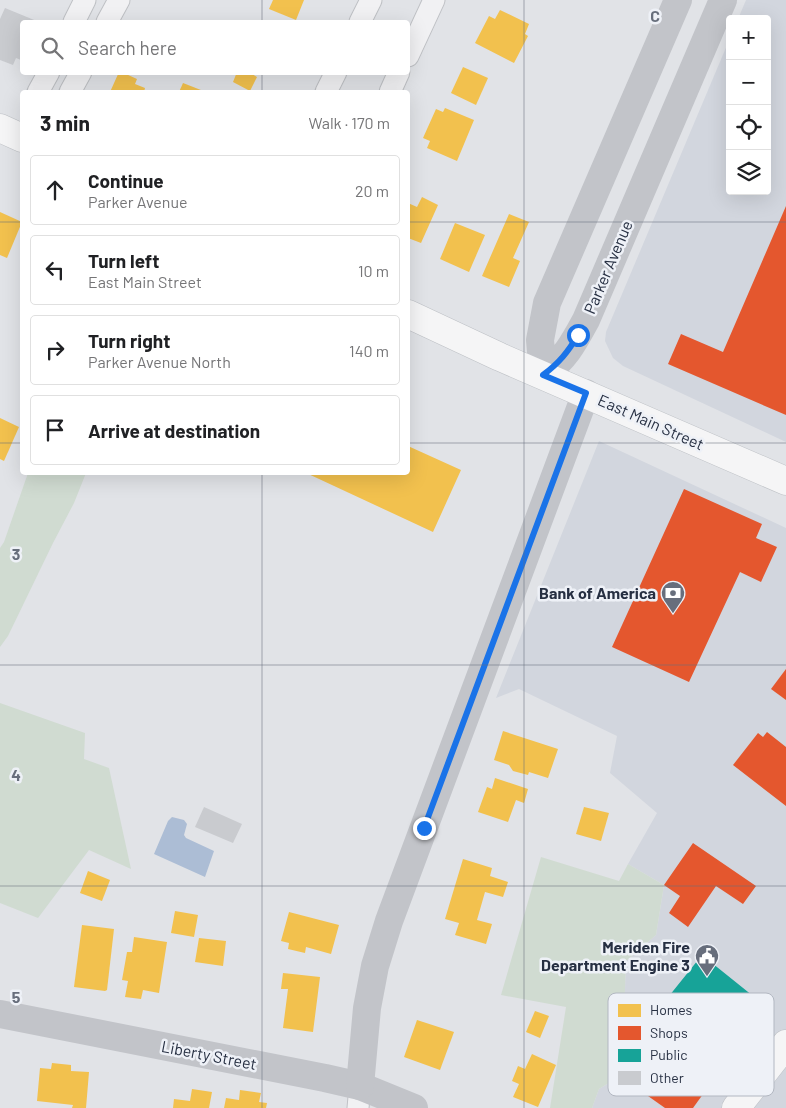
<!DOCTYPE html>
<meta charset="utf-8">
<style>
body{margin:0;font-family:Barlow,sans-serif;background:#f6f6f6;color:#202124}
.controls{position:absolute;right:15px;top:15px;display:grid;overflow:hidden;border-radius:5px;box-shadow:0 5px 20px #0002}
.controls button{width:45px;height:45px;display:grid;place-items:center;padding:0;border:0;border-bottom:1px solid #e0e0e0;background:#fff;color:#202124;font:25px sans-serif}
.stop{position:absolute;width:15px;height:15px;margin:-11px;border:4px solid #1a73e8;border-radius:50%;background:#fff}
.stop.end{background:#1a73e8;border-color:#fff;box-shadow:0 1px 5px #0008}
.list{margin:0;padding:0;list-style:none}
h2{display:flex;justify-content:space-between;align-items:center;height:65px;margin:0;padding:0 20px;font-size:21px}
h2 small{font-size:16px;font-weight:400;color:#757577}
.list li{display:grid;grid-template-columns:32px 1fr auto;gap:15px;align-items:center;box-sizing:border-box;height:70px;margin:0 10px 10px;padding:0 10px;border:1px solid #e0e0e0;border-radius:5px}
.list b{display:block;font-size:19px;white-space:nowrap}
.list p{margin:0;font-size:16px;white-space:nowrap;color:#757577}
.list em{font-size:16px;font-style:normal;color:#757577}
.icon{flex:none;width:28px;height:28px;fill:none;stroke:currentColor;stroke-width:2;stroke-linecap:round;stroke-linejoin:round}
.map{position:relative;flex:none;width:786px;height:1108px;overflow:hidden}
.search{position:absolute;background:#fff;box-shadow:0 5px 20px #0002;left:20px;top:20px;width:390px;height:55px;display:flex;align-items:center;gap:12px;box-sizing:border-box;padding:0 18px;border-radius:5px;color:#757577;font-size:19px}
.panel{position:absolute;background:#fff;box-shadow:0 5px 20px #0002;left:20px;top:90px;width:390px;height:385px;border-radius:5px}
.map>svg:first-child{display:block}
</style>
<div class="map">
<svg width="786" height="1108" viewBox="0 0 786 1108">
<rect width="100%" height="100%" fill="#e1e3e7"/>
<g fill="#d2d6de">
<polygon points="746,0 786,0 786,442 623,366 613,358 605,341 606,332 730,38 730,191 767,191 767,19 738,19"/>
<polygon points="599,441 786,528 786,1108 592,1108 599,1089 622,1075 626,961 656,935 664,885 628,864 657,813 610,773 617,736 519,689 496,698"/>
</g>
<g fill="#d0dbd1">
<polygon points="28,473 86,473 74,503 53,543 8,636 0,647 0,548 4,542"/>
<polygon points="0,703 85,733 84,759 109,768 131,869 89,850 38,918 0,903"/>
<polygon points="541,857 619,881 628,864 664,885 656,935 626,961 622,1075 599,1089 592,1108 550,1108 566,1007 501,995"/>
</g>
<polygon fill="#acbdd5" points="172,817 184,820 187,824 184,835 186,838 214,851 205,877 154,854 168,821"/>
<g fill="#f2c14e">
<polygon points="273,0 304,0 296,20 269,9"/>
<polygon points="500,10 529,24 525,34 528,36 514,63 475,43 489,16 495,19"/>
<polygon points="463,67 488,78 476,105 451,93"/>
<polygon points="119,72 127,72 126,74 137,79 135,84 145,88 144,92 110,92"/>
<polygon points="237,72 249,72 257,77 250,91 233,82"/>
<polygon points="183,83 206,92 179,92"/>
<polygon points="445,108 474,120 457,161 427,148 430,141 423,138 436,109 443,112"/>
<polygon points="422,197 438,205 421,243 408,238 408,203 417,207"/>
<polygon points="0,212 22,222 7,258 0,255"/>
<polygon points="509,214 529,222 513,258 520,261 509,287 482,276"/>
<polygon points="455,223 485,235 469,272 440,259"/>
<polygon points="0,418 19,427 4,461 0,459"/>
<polygon points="408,446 461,470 433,532 304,472 408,472"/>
<polygon points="503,731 558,749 548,778 529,772 528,775 513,771 509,765 494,760"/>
<polygon points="495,778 528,789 524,803 516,800 508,822 478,812 487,787 492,789"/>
<polygon points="584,807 609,813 601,841 576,834"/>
<polygon points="463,859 492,868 490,876 508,882 503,897 485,892 477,920 492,924 486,944 455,935 459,923 445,919"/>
<polygon points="88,871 110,880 102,901 80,893"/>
<polygon points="175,911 198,915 194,937 171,933"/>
<polygon points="289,912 339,925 331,954 306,947 305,953 288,949 289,943 281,941"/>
<polygon points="82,925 114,929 107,990 105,991 74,987"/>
<polygon points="134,937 167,942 159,993 143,990 141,999 125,997 128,981 122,980 127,952 132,952"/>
<polygon points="199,938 226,941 223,966 195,962"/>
<polygon points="283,973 320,977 313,1032 283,1028 288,989 281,989"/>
<polygon points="535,1011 549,1016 540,1038 526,1032"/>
<polygon points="417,1020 454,1032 440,1070 404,1057"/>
<polygon points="532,1054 556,1065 538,1107 513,1097 519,1084 512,1081 518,1066 525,1069"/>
<polygon points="52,1063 71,1065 71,1071 89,1072 86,1108 72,1108 73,1105 37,1101 40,1068 51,1069"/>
<polygon points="192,1089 212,1092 209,1108 173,1108 174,1099 190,1101"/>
<polygon points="240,1090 261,1093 259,1102 267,1103 266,1108 224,1108 226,1098 239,1100"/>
</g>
<g fill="#e4572e">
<polygon points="786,206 786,415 668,364 681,334 723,352"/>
<polygon points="684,489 762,524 756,538 777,547 761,582 740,572 689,682 612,647"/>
<polygon points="786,669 786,700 771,689"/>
<polygon points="767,732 786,747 786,806 733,765 758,733 763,737"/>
<polygon points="693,843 756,886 743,904 716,886 688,927 669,913 680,896 664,885"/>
<polygon points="670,1065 706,1090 693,1108 665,1108 648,1096"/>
</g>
<polygon fill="#17a398" points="702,955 758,1000 732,1032 722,1024 707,1043 661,1006"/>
<g fill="#c9cbcf">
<polygon points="5,8 39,22 22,22 22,56 21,60 16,58 13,65 0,60 0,19"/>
<polygon points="204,807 242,824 233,843 195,827"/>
</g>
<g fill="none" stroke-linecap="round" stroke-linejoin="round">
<g stroke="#bfc1c5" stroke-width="23">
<g id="street">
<polyline points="74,22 85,0"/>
<polyline points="107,22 119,0"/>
<polyline points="360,22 371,0"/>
<polyline points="408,56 434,0"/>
<polyline points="38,92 49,72"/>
<polyline points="70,92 81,72"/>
<polyline points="326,92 336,72"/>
<polyline points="390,92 399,72"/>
<polyline points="358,1108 360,1086"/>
</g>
</g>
<g stroke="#bdc0c5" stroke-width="29">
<g id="primary">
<polyline points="0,128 22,138"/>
<polyline points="408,314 500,357 786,481"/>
<polyline points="736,1108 786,1044"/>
</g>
</g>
<use href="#street" stroke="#f1f1f3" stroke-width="21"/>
<g stroke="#c2c4c9" stroke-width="28">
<path d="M678,0L547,303L540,340L543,375C565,359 573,344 586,320L723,0"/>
<polyline points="0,1014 325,1078 360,1086 414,1108"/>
<polyline points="360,1086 367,1008 375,966 389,921 586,393"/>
</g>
<use href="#primary" stroke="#f5f5f6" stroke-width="28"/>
</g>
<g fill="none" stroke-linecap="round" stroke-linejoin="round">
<path stroke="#1a73e8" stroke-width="6" d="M424,828L586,393L543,375C559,363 568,352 578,335"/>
</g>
<path fill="none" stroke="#676e7c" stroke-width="1" stroke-opacity="0.55" d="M262,0V22M524,0V1108M262,72V92M0,222H22M408,222H786M0,443H22M408,443H786M262,472V1108M0,665H786M0,886H786"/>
<defs>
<g id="bank-pin" transform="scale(1.25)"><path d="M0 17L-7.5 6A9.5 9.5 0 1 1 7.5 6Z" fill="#676e7c" stroke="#eef1f7"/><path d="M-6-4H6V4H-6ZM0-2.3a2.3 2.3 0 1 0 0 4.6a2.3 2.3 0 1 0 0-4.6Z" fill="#fff"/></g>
<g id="civic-pin" transform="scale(1.25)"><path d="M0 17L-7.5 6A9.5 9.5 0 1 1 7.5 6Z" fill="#676e7c" stroke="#eef1f7"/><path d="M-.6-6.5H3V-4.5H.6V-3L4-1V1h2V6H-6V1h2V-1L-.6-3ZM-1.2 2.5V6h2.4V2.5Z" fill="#fff"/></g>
</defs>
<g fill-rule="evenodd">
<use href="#bank-pin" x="673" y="593"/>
<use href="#civic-pin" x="707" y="956"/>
</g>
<g text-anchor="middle" stroke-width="5" stroke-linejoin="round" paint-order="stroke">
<g font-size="16" fill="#262f42" stroke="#eef1f7">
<text transform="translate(608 267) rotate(-67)" y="6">Parker Avenue</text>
<text transform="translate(651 422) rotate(24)" y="6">East Main Street</text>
<text transform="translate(209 1055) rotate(11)" y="6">Liberty Street</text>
</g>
<g font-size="16" font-weight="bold" fill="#262f42" stroke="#eef1f7" text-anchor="end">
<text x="656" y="599">Bank of America</text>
<text x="690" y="953">Meriden Fire<tspan x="690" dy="18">Department Engine 3</tspan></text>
</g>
</g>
<rect x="608" y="993" width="166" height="103" rx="8" fill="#eef1f7" stroke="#b2b7c1" stroke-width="1"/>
<rect x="618" y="1004" width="23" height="13" fill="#f2c14e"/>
<rect x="618" y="1026" width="23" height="14" fill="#e4572e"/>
<rect x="618" y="1049" width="23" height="13" fill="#17a398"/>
<rect x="618" y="1071" width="23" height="14" fill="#c9cbcf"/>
<g font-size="14" fill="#262f42">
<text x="650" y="1015">Homes</text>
<text x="650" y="1038">Shops</text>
<text x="650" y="1060">Public</text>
<text x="650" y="1083">Other</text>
</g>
<g font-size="16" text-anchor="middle" font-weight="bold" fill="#676e7c" stroke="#eef1f7" stroke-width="5" stroke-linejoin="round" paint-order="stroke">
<text x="655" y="22">C</text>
<text x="16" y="560">3</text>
<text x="16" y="781">4</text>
<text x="16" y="1003">5</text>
</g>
</svg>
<div class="controls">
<button>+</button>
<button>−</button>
<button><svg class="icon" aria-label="locate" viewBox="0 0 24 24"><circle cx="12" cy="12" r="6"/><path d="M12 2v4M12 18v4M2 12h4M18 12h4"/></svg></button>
<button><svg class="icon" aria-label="layers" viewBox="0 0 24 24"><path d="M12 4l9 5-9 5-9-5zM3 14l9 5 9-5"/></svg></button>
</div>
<div class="stop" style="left:578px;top:335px"></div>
<div class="stop end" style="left:424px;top:828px"></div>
<div class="search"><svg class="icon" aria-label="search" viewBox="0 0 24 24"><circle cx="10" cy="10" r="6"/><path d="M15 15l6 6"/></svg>Search here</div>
<section class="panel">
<h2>3 min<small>Walk · 170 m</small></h2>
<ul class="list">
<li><svg class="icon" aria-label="ahead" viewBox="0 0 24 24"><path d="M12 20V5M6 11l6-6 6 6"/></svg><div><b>Continue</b><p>Parker Avenue</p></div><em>20 m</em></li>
<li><svg class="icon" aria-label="left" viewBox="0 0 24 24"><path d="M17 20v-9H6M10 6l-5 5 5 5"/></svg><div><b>Turn left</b><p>East Main Street</p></div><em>10 m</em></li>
<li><svg class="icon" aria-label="right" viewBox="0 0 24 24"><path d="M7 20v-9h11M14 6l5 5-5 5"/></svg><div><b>Turn right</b><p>Parker Avenue North</p></div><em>140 m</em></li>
<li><svg class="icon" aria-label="arrive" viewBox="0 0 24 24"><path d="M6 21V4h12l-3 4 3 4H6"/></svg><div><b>Arrive at destination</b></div></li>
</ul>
</section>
</div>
